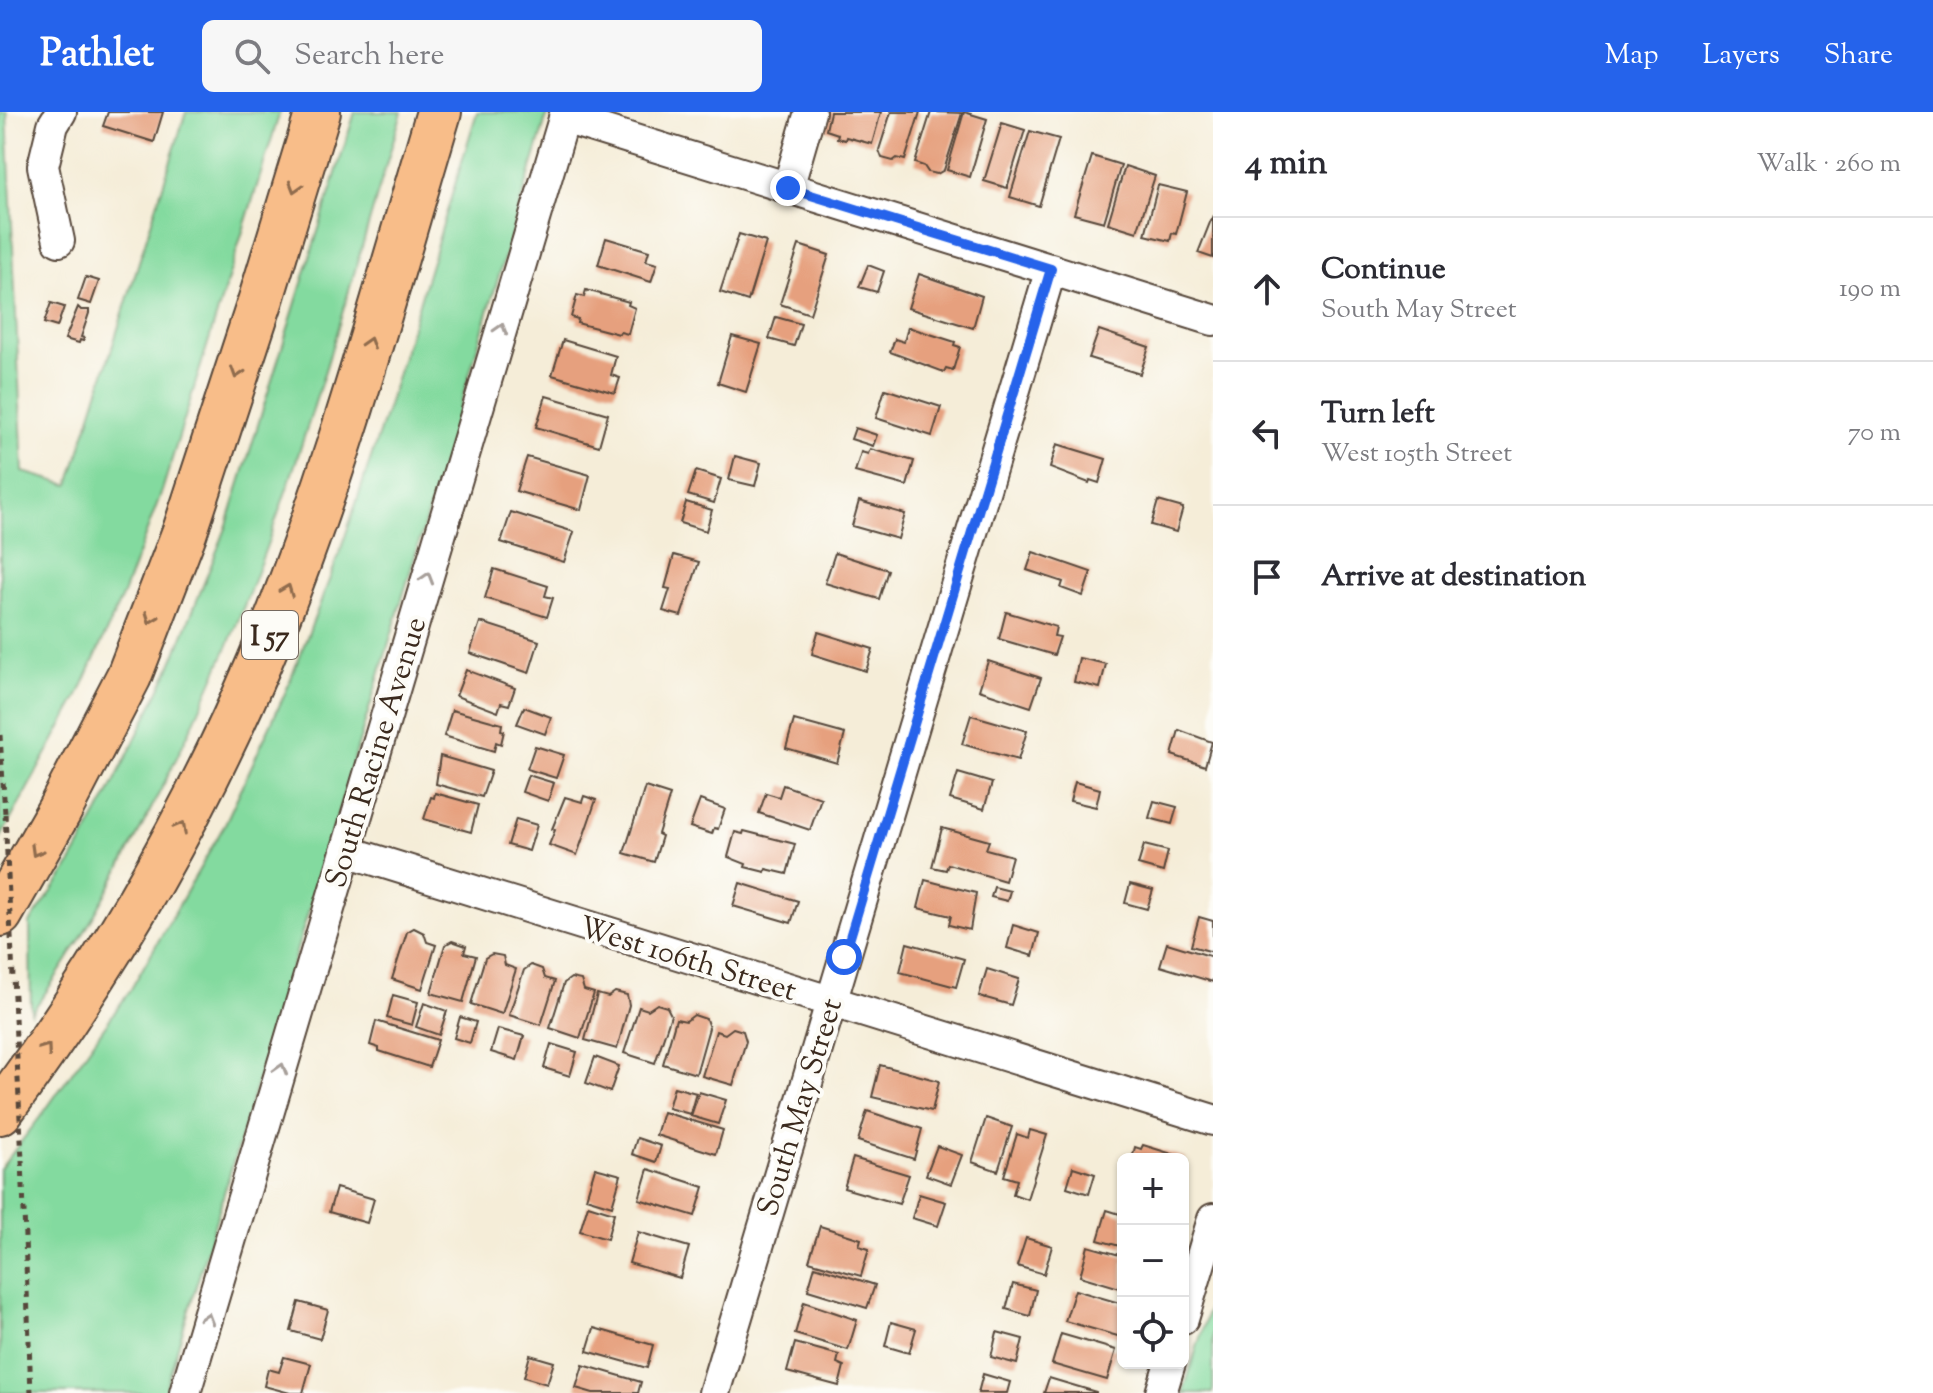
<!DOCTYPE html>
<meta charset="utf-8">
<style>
body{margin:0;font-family:"Sorts Mill Goudy",serif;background:#f7f7f7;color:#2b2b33}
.controls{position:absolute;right:24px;bottom:24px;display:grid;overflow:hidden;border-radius:12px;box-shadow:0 2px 6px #0004}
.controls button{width:72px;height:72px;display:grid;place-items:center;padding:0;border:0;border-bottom:2px solid #e1e1e2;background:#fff;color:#2b2b33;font:40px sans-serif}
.stop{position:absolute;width:24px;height:24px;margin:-18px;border:6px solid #2563eb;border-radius:50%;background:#fff}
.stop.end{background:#2563eb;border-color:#fff;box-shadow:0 2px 8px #0008}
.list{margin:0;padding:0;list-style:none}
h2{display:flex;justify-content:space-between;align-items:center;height:104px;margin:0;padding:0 32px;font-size:34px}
h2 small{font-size:26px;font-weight:400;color:#7c7c81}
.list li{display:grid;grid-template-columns:52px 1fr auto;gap:24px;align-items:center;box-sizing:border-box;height:144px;padding:0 32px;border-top:2px solid #e1e1e2}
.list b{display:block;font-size:30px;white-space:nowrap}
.list p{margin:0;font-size:26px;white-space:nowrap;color:#7c7c81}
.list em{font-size:26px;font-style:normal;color:#7c7c81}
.icon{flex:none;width:44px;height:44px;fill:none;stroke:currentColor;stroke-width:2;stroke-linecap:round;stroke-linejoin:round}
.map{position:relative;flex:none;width:1213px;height:1281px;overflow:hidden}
header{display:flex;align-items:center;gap:48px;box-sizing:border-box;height:112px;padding:0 40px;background:#2563eb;color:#fff}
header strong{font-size:38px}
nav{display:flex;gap:44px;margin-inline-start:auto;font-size:28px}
.search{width:560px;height:72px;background:#f7f7f7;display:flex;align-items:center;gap:20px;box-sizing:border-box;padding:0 28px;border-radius:12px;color:#7c7c81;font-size:30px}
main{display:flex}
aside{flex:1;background:#fff}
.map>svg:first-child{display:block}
</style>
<header>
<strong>Pathlet</strong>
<div class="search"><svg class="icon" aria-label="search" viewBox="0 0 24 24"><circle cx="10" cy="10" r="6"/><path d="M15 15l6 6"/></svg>Search here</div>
<nav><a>Map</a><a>Layers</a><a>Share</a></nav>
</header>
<main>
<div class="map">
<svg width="1213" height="1281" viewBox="0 0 1213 1281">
<rect width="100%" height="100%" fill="#fdfcf7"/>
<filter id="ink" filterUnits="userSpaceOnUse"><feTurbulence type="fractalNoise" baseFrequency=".0125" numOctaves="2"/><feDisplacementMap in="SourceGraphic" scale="16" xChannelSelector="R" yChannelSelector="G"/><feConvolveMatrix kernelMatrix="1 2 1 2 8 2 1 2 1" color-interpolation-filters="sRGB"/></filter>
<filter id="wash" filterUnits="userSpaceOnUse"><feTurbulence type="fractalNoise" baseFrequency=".006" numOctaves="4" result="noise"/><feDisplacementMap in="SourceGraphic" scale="32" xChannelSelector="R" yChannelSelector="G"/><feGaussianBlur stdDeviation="1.8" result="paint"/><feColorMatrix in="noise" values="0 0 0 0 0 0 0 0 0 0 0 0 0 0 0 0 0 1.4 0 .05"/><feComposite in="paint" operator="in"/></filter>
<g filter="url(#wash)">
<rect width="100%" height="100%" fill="#f5edd8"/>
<g fill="#83da9f" stroke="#5f825e" stroke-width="2">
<polygon points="0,0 7,0 23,360 69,373 186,0 280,0 162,379 123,482 78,584 0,727"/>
<path d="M355,0H402C358,144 319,291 267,433C234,525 193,616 148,703C113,771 77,839 31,901L30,811L67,758L107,685L169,558L226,416Z"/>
<polygon points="477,0 548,0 164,1281 0,1281 0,1057 44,1000 131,877 224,714 286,579 340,440 387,297"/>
<polygon points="1213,1183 1213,1281 1183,1281"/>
</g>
<g id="blocks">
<g fill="#e6a07e">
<polygon points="108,0 163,0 154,30 103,14"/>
<polygon points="830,0 881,0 872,32 846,25 845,28 837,26 838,22 826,18"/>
<polygon points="891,0 920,0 905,48 897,46 893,49 882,46 879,38"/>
<polygon points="931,0 962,1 944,58 937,62 928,60 924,54 915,51"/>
<polygon points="964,0 987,7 970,65 947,58"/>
<polygon points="1002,11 1025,18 1007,76 984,69"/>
<polygon points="1030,19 1059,27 1039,94 1010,85"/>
<polygon points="1092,44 1121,53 1104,110 1074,102"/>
<polygon points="1125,54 1155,64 1137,120 1108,111"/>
<polygon points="1158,73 1187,80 1176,122 1172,121 1170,129 1145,123"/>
<polygon points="1213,103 1213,146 1198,141"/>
<polygon points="739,122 766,130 748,189 720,180"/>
<polygon points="606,126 649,139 646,149 657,152 651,170 598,153"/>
<polygon points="799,133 829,143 810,202 780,192"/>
<polygon points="868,153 884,159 877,180 859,175"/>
<polygon points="919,162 982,184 973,216 908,196"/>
<polygon points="86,165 99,169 91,192 78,188"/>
<polygon points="586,178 629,190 628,193 635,196 628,222 620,220 619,222 577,211 578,207 571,205 577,183 584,185"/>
<polygon points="51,191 64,195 57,215 44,211"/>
<polygon points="78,195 81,198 89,198 89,201 81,225 84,226 83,229 80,228 79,231 65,227"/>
<polygon points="776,205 801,212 794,234 769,227"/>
<polygon points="908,215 955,230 954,233 960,235 953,258 946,256 944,260 890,240 895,227 904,230"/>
<polygon points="1099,218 1149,235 1140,262 1089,246"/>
<polygon points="732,224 761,232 746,280 718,271"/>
<polygon points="563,228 616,244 611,263 620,266 615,281 552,263"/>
<polygon points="885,277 941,295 932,324 876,306"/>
<polygon points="546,284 608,302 599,334 536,315"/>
<polygon points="855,316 877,323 873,334 851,327"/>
<polygon points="1057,332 1106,347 1099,371 1090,368 1089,371 1050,356"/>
<polygon points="870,337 914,349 907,374 855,360 861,340 868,342"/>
<polygon points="735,344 761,351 755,374 729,368"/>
<polygon points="527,345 590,363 581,398 516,379"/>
<polygon points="696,359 721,367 714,391 688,383"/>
<polygon points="859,389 905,402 898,427 852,414"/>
<polygon points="1158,389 1183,396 1176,420 1151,413"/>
<polygon points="686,390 712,398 706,419 680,411"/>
<polygon points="511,400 574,420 564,450 501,430"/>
<polygon points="1033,440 1091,460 1083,484 1061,476 1063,470 1027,458"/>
<polygon points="835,441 888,458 879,487 825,471"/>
<polygon points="674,443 699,450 681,504 663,499 670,477 665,476"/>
<polygon points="494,457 548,474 545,484 553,486 547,505 485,486"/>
<polygon points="1006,500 1056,515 1054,524 1060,525 1054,543 999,527"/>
<polygon points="480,510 539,529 529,561 470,541"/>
<polygon points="818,520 873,537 866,559 812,542"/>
<polygon points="1079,546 1106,552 1100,576 1074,570"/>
<polygon points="988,549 1041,566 1031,595 979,578"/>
<polygon points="466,558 515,576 509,593 501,591 498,600 456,584"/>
<polygon points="524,595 551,605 545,622 517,612"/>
<polygon points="452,598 502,612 501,618 504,619 501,632 496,630 494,639 444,624"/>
<polygon points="971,603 1027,619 1018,648 962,632"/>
<polygon points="794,608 845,622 837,651 786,636"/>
<polygon points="1179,618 1212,630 1205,654 1172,643"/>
<polygon points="535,634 564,643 556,666 527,657"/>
<polygon points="440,644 491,659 482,685 436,672"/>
<polygon points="958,661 992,671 984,697 950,687"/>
<polygon points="528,663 554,671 548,689 522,680"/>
<polygon points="1075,670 1100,677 1096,695 1070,689"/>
<polygon points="783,673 821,686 810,718 759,701 766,681 779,685"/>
<polygon points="645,675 670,683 658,722 662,724 654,750 624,741"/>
<polygon points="435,681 478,693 471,720 424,707 431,685 434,686"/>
<polygon points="584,684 596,688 577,743 549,733 555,718 552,717 565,685 582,690"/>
<polygon points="700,688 725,697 718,717 714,716 712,722 690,715"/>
<polygon points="1154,689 1177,695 1172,712 1149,706"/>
<polygon points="516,707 537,713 529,739 508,733"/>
<polygon points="942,716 989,729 986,737 1012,744 1005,769 948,752 946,758 932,755"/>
<polygon points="744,719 795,732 787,762 766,757 765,760 745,755 746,752 728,745 735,720 743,722"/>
<polygon points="1144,733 1168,739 1163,760 1138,753"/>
<polygon points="925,768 976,781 970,818 949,813 951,804 918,796"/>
<polygon points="740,771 798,789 791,811 733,794"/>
<polygon points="1130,772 1153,778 1147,797 1125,791"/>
<polygon points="994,775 1010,779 1007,789 991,785"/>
<polygon points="1199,805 1213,809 1213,840 1191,834"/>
<polygon points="1013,813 1039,821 1033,844 1007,836"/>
<polygon points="414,816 424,821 427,830 436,833 422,877 392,867 407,820"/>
<polygon points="452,829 466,834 464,841 476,844 463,890 431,881 445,833"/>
<polygon points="907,831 964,847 956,875 900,860"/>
<polygon points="1167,831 1213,845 1213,870 1160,854"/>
<polygon points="492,842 503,844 505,853 516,857 502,902 471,892 485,846"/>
<polygon points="531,853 542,857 545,866 555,869 541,913 509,903 524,858"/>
<polygon points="987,857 1019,867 1011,893 979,884"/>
<polygon points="571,866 581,868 584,878 594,881 580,926 550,916 564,871"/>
<polygon points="615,880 627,883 629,893 617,937 585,928 597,882 608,885"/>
<polygon points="393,883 418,890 412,913 387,906"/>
<polygon points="424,891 447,899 439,923 416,915"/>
<polygon points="657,892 667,895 671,903 655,951 624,941 639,895 648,898"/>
<polygon points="694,903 706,907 709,916 696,962 663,952 676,907 686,909"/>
<polygon points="460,905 476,910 470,931 454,926"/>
<polygon points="376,909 438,928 429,955 379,939 379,936 370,933"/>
<polygon points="733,916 743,919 746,929 733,973 702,964 716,919 725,922"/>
<polygon points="498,917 524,924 517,948 491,940"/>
<polygon points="551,932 577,940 570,964 544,956"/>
<polygon points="595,945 619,954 610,980 586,971"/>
<polygon points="880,953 939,969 932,999 872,985"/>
<polygon points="674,975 696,981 690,1002 668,996"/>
<polygon points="699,980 726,988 718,1012 691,1004"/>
<polygon points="867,999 922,1017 914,1047 858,1029"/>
<polygon points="663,1000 723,1018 716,1042 656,1023"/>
<polygon points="986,1006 1012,1015 998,1059 972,1050"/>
<polygon points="1030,1018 1047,1023 1027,1087 1013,1082 1017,1068 1004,1064 1017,1022 1028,1026"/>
<polygon points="637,1026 661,1034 656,1050 632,1042"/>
<polygon points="1143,1033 1185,1046 1185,1047 1132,1047 1135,1035 1141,1037"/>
<polygon points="937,1034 962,1043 951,1072 926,1063"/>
<polygon points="853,1046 909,1063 899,1092 844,1076"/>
<polygon points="1073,1055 1095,1062 1089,1082 1067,1075"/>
<polygon points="595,1056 621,1063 612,1094 586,1086"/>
<polygon points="648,1057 704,1075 695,1104 639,1087"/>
<polygon points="336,1076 374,1087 367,1111 329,1100"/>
<polygon points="919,1082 946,1090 938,1114 912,1106"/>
<polygon points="588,1093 614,1101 607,1127 580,1119"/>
<polygon points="1107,1098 1123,1103 1123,1135 1098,1128"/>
<polygon points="820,1114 861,1127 859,1134 869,1137 861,1164 809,1149"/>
<polygon points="638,1120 689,1135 680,1166 629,1151"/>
<polygon points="1026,1126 1052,1134 1044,1162 1017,1154"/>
<polygon points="1088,1134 1123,1144 1123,1177 1080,1164"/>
<polygon points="815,1154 875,1173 867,1196 808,1178"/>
<polygon points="1013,1172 1036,1178 1030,1204 1006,1197"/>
<polygon points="1075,1178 1123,1192 1121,1225 1065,1209"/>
<polygon points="299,1190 328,1198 320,1227 291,1219"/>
<polygon points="804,1190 857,1208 848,1238 795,1222"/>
<polygon points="891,1210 916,1217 909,1241 885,1234"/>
<polygon points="594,1216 653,1233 647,1256 587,1239"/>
<polygon points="997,1220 1023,1227 1017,1252 991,1245"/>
<polygon points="1061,1222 1116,1238 1107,1268 1052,1252"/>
<polygon points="795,1231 839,1243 837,1251 844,1254 839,1274 787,1260"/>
<polygon points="530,1243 554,1250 547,1272 524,1265"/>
<polygon points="284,1245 311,1252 303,1281 290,1281 264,1274 268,1257 279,1260"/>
<polygon points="583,1253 641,1270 638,1281 593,1281 576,1276"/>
<polygon points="983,1262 1010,1270 1007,1281 978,1281"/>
<polygon points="1049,1266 1096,1280 1096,1281 1044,1281"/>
</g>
</g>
</g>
<g filter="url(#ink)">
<use href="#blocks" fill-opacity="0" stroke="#57473a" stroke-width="2"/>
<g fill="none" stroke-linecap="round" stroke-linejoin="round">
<g stroke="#57473a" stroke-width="34">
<g id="minor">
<polyline points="564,6 1213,208"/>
<polyline points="788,76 810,0"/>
<polyline points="59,129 43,54 53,13 61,0"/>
<polyline points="346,739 1213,1008"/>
<polyline points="1183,1207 1213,1107"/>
<polyline points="185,1281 566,0"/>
<polyline points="714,1281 1051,157"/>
<polyline points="1161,1281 1170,1251"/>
</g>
</g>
<g stroke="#57473a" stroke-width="48">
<g id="highway">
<polyline points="0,802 59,699 129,564 185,419 261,187 318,0"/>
<path d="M0,1000C103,861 191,711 259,551C334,373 384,184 439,0"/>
</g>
</g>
<g stroke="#57473a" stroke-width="5" stroke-dasharray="6 6" stroke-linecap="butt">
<polyline points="0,623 5,702"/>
<polyline points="22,1048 31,1281"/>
</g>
<use href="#minor" stroke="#fff" stroke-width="30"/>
<use href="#highway" stroke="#f8bd89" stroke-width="44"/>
<polyline stroke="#57473a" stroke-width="5" stroke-dasharray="6 6" stroke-linecap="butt" points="5,702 22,1048"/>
</g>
<defs><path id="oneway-chevron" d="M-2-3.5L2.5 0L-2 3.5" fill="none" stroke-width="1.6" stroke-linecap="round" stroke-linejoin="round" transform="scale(2)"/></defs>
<g stroke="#906c4e">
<use href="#oneway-chevron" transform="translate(295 75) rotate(107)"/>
<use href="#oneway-chevron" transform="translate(369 231) rotate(-73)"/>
<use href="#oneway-chevron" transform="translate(237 261) rotate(108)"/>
<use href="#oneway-chevron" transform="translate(287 478) rotate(-69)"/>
<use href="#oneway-chevron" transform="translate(151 506) rotate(111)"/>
<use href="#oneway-chevron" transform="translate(181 715) rotate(-61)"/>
<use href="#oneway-chevron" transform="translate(36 739) rotate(120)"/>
<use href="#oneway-chevron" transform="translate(46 937) rotate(-54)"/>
</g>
<g stroke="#a79f9a">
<use href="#oneway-chevron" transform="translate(501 217) rotate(-73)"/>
<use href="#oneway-chevron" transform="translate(427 466) rotate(-73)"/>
<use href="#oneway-chevron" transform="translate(281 957) rotate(-73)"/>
<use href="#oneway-chevron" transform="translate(207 1206) rotate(-73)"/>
</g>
</g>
<g fill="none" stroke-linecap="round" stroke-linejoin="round" filter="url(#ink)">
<polyline stroke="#2563eb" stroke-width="10" points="788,76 1051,157 844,845"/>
</g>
<g text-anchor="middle" stroke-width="8" stroke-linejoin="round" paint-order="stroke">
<rect fill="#fdfcf7" stroke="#75695f" stroke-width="2" x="242" y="499" width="56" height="48" rx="6"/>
<g font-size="28" font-weight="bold" fill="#3b2a1e">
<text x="270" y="533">I 57</text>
</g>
<g font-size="30" fill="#3b2a1e" stroke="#fdfcf7">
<text transform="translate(375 640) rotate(-73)" y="10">South Racine Avenue</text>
<text transform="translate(688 846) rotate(17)" y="10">West 106th Street</text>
<text transform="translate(799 995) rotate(-73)" y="10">South May Street</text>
</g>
</g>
</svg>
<div class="controls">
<button>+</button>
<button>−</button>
<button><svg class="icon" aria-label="locate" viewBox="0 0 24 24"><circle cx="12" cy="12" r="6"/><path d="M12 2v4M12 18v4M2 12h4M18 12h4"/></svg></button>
</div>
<div class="stop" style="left:844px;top:845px"></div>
<div class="stop end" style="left:788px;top:76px"></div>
</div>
<aside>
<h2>4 min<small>Walk · 260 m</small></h2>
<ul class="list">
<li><svg class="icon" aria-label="ahead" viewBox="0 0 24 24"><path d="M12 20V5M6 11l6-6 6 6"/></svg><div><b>Continue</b><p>South May Street</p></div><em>190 m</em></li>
<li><svg class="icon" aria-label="left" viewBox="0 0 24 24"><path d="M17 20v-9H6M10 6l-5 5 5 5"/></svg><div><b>Turn left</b><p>West 105th Street</p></div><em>70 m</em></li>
<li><svg class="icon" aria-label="arrive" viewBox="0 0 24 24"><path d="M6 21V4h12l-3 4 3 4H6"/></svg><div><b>Arrive at destination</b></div></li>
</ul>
</aside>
</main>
